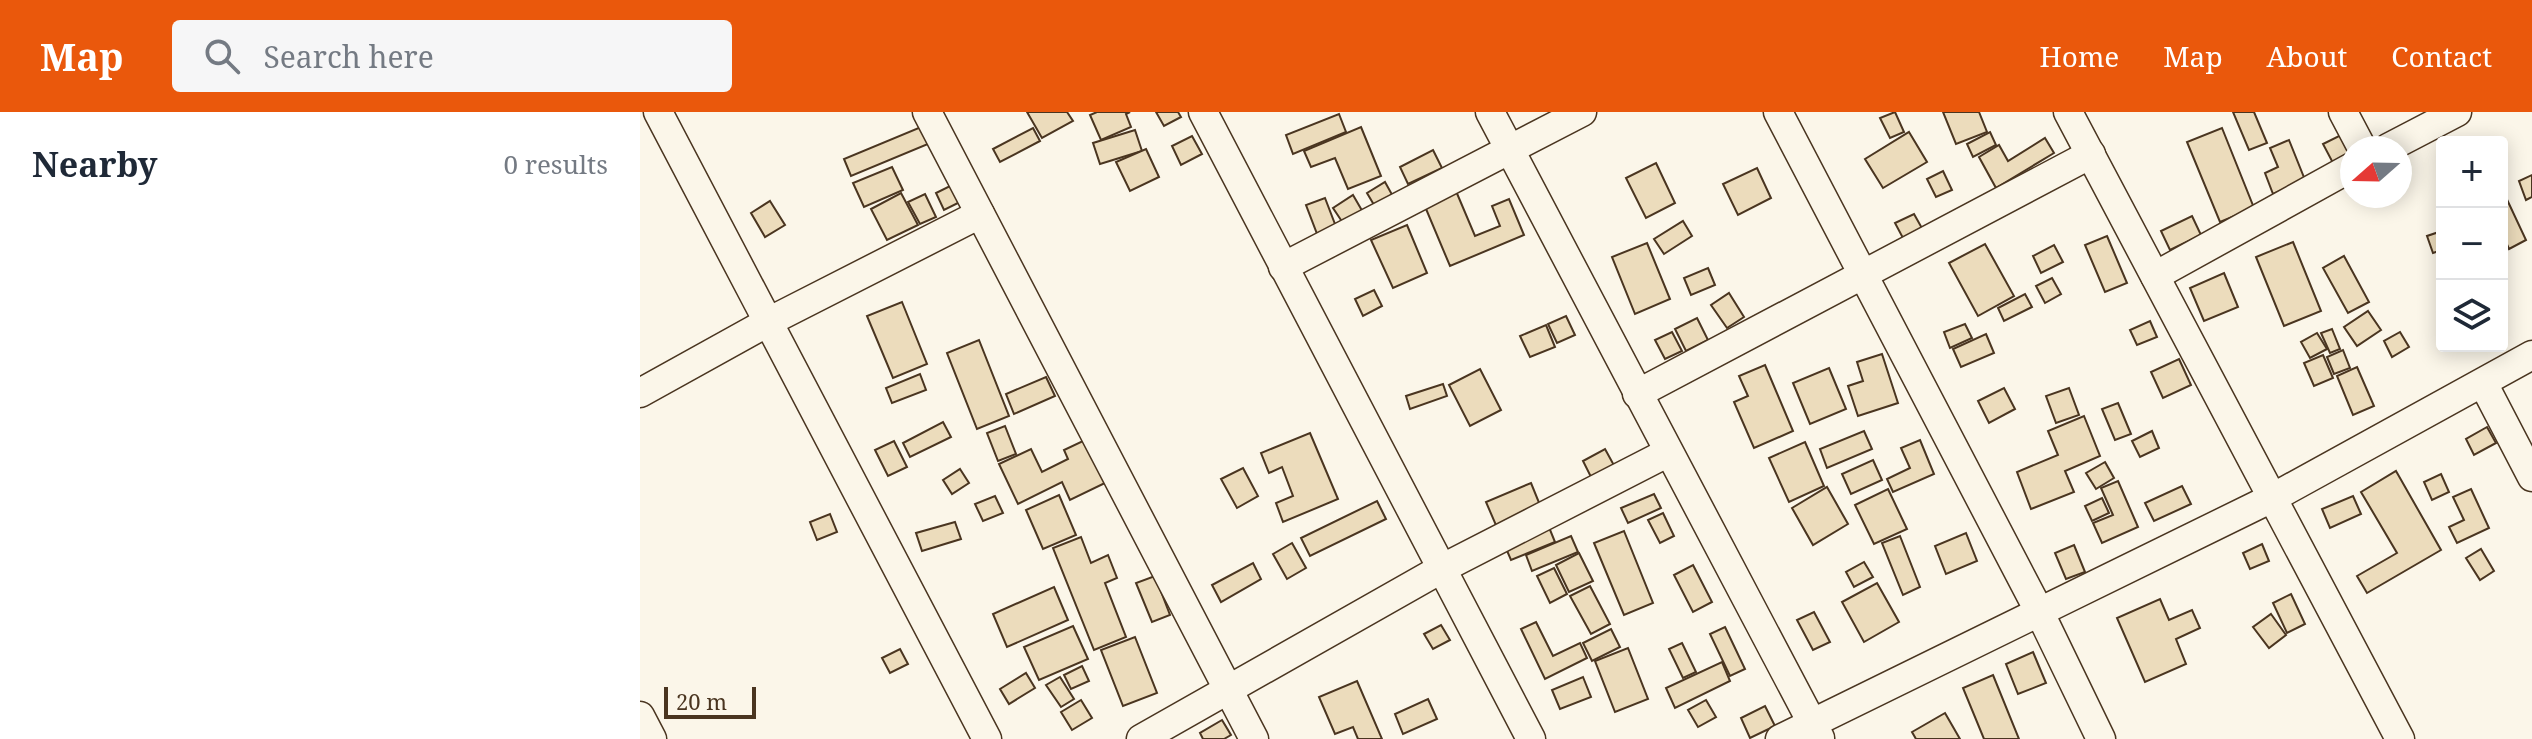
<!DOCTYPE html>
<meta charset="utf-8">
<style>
body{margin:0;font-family:"Noto Serif",serif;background:#f6f6f7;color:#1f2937}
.controls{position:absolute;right:24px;top:24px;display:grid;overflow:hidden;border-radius:8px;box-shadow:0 4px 20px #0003}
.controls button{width:72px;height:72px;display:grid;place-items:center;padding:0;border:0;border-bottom:2px solid #e0e1e3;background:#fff;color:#1f2937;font:40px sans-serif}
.compass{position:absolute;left:1700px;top:24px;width:72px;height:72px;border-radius:50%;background:#fff;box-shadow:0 4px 20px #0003;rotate:250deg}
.scale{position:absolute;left:24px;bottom:20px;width:92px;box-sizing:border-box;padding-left:8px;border:4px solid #4a3520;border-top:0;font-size:22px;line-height:28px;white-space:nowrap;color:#4a3520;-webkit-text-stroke:6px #fbf6e9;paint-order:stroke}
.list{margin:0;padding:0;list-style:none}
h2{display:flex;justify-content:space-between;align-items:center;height:104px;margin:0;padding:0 32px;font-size:34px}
h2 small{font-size:26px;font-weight:400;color:#747a83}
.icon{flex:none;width:44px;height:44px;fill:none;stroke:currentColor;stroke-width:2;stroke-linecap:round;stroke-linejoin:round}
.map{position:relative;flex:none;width:1892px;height:627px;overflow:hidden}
header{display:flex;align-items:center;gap:48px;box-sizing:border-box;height:112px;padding:0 40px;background:#ea580c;color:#fff}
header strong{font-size:38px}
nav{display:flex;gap:44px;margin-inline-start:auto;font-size:28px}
.search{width:560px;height:72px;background:#f6f6f7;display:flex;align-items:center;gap:20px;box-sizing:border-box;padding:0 28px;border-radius:8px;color:#747a83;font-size:30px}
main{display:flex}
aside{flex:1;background:#fff}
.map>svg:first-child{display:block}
</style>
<header>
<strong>Map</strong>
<div class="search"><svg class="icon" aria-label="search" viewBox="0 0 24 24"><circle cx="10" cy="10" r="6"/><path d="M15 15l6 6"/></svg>Search here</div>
<nav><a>Home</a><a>Map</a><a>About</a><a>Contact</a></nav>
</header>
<main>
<aside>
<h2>Nearby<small>0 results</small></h2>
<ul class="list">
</ul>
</aside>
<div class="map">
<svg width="1892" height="627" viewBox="0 0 1892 627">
<rect width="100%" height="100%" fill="#fbf6e9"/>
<g fill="#ecdcbc" stroke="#4a3520" stroke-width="2">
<polygon points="387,0 427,0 433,9 402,26"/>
<polygon points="457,0 490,0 486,2 491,15 461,28 450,3"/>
<polygon points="516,0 538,0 541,5 524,14"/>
<polygon points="1255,0 1264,20 1250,26 1240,6"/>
<polygon points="1303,0 1339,0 1347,20 1316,32"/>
<polygon points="1593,0 1614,0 1627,31 1609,38"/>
<polygon points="699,2 706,20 653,42 646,23"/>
<polygon points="281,15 288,32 211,64 204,47"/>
<polygon points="721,15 741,64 708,77 695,46 671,55 664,39"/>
<polygon points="393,16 400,29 360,50 353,37"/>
<polygon points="1582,16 1614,96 1580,110 1547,30"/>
<polygon points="495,18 502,39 460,52 453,31"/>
<polygon points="1269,20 1287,50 1243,76 1225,47"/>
<polygon points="1350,20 1356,33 1333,45 1327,32"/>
<polygon points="1701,23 1710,42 1693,51 1683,32"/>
<polygon points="552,24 562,42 541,53 532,34"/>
<polygon points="1405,26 1414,41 1356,76 1339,45 1359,33 1368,49"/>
<polygon points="1649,28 1665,68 1633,82 1625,61 1638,55 1630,36"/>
<polygon points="506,37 519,65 490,79 476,50"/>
<polygon points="793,38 802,56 768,72 760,55"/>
<polygon points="1016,51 1035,91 1006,106 986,66"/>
<polygon points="252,55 263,78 224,95 213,71"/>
<polygon points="1117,56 1131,86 1098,103 1083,72"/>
<polygon points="1303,59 1312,78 1296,85 1287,67"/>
<polygon points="1892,63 1892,85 1886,88 1879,69"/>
<polygon points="745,70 755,88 737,98 727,81"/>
<polygon points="813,72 835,124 860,114 852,94 869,87 884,123 810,154 781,85"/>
<polygon points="312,73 320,90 304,98 296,81"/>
<polygon points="1863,79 1886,128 1869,137 1862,121"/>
<polygon points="261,81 278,113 247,128 231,97"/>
<polygon points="285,82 296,105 280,112 268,90"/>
<polygon points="713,83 724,102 705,114 693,96"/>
<polygon points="685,86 698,120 679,127 666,93"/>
<polygon points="130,89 145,113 125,125 111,101"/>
<polygon points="1274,102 1283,118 1264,128 1255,111"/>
<polygon points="1552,104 1561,123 1530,138 1521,119"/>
<polygon points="1043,109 1052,124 1024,142 1014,127"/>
<polygon points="767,113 787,161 753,176 731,128"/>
<polygon points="1802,119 1802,138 1793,141 1787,124"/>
<polygon points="1467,124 1487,171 1465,180 1445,133"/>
<polygon points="1653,130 1681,199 1644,214 1616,145"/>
<polygon points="1007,131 1030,187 995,202 972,145"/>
<polygon points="1345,132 1374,184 1338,204 1309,151"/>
<polygon points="1414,133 1423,150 1401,161 1393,144"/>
<polygon points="1704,144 1729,190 1708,201 1683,156"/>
<polygon points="1068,156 1075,173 1051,183 1044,166"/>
<polygon points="1584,161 1598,195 1564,209 1550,176"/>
<polygon points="1412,166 1421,182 1405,191 1396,174"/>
<polygon points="734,178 742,194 723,204 715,187"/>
<polygon points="1089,181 1104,205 1087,216 1071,193"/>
<polygon points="1385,182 1392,195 1364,209 1358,196"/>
<polygon points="262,190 287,252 253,266 227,204"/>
<polygon points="1728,199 1741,218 1717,234 1704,215"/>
<polygon points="926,204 935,223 917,231 908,212"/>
<polygon points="1057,206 1068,228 1046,239 1035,217"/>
<polygon points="1510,209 1517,225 1497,233 1490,218"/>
<polygon points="1325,212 1332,226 1310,236 1304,220"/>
<polygon points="906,213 915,235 890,245 880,224"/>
<polygon points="1692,217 1700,237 1690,241 1681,221"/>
<polygon points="1032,220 1042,239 1025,247 1015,228"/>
<polygon points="1760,220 1769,235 1752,245 1744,229"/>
<polygon points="1677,221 1687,237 1670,246 1661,230"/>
<polygon points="1346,222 1354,241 1321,255 1313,237"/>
<polygon points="339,228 369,304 337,317 307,241"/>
<polygon points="1703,238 1710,256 1694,262 1687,245"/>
<polygon points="1242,242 1258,291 1218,304 1208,274 1223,269 1217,250"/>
<polygon points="1683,243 1693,266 1674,274 1664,251"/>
<polygon points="1539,247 1551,273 1523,286 1511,260"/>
<polygon points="1125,253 1153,319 1114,336 1094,290 1108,284 1099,264"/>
<polygon points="1717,255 1734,294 1713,303 1697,264"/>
<polygon points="1189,256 1206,297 1170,312 1153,271"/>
<polygon points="840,257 861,298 830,314 809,273"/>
<polygon points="280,262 286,278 252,291 246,276"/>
<polygon points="406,265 415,284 374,302 366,282"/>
<polygon points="803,272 807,284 770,297 766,284"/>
<polygon points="1364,276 1375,297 1349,311 1338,289"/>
<polygon points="1429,276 1439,303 1416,311 1406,284"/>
<polygon points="1478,291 1491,322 1475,328 1462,297"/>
<polygon points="1444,304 1460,344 1425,359 1434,380 1391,397 1377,360 1418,343 1408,319"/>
<polygon points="303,310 311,325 270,345 263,331"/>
<polygon points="365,314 376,342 358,349 347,321"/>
<polygon points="1847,315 1856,331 1834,343 1826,327"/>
<polygon points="1224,319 1232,337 1187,356 1180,337"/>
<polygon points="1512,319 1519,336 1500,345 1492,329"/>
<polygon points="670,321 698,387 643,410 636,391 653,384 642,355 629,361 621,341"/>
<polygon points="445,328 465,371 430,388 422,370 378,392 359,352 391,337 402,360 428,347 424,338"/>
<polygon points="1280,328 1294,362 1253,380 1247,367 1270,356 1261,336"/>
<polygon points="254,329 267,355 248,364 235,338"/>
<polygon points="1165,330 1184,374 1149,390 1129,346"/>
<polygon points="965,337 976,357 953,369 943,349"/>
<polygon points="1233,348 1242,368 1211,382 1202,362"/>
<polygon points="1465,350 1474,366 1456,377 1446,361"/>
<polygon points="603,356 618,384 597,396 581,367"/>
<polygon points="320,357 329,371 312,382 303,368"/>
<polygon points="1756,359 1801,438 1727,481 1717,464 1757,441 1721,380"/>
<polygon points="1801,362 1809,380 1792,388 1784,370"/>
<polygon points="1478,369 1498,415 1462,431 1453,411 1473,403 1461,376"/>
<polygon points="891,371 915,430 871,448 846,390"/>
<polygon points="1542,374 1551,392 1514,409 1505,391"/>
<polygon points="1187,375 1208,412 1173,433 1152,396"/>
<polygon points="1248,377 1267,417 1234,432 1215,393"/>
<polygon points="1831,377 1849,416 1817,431 1809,415 1824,408 1813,385"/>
<polygon points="1014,382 1021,396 988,411 981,396"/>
<polygon points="419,383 436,423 403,437 386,398"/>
<polygon points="355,384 363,401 343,409 335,392"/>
<polygon points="1713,384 1721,402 1690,416 1682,397"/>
<polygon points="1462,386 1469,401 1452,409 1445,394"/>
<polygon points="737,389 746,407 670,444 661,426"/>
<polygon points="1023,401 1034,424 1020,431 1008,408"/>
<polygon points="190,402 197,420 177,428 170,410"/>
<polygon points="315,410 321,427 282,439 276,421"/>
<polygon points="984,419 1013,491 984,503 954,431"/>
<polygon points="1326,421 1337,449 1306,462 1295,434"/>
<polygon points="931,424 938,440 892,459 886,443"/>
<polygon points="1260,424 1280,475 1263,483 1242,431"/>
<polygon points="441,425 451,451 468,443 477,466 465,471 486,525 454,538 413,436"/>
<polygon points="652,431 666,456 647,467 633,442"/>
<polygon points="1622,432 1629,449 1610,457 1603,441"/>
<polygon points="1434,433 1445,460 1426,467 1415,441"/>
<polygon points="1841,437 1854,459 1840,468 1826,446"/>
<polygon points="939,441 953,469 929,480 916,453"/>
<polygon points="1224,450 1233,465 1214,475 1206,460"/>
<polygon points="613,451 621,467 581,490 572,473"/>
<polygon points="1053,453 1072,490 1053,500 1034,463"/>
<polygon points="914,456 927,482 910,491 897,464"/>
<polygon points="515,464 530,503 512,510 496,471"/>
<polygon points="1237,471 1259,510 1224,530 1202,490"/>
<polygon points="950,474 970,512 951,522 930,484"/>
<polygon points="414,475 428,508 367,535 353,502"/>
<polygon points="1651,482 1665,512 1647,521 1633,491"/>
<polygon points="1520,487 1529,508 1552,498 1560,516 1536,527 1546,552 1505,570 1477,506"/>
<polygon points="1174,500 1190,530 1173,538 1157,508"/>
<polygon points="1631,502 1646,523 1629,536 1613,515"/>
<polygon points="896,510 913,544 940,531 947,546 905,567 881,517"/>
<polygon points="801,513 810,528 793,537 784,522"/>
<polygon points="433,514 448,547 399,568 384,535"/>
<polygon points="1085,515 1105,557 1090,564 1070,522"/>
<polygon points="971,517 980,535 952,549 943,531"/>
<polygon points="495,525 517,581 483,594 461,538"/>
<polygon points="1042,531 1056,560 1043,566 1029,537"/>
<polygon points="988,536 1008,587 975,600 955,549"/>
<polygon points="260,537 268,552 250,561 242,546"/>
<polygon points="1393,540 1406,571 1378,582 1366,552"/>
<polygon points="1082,550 1090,569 1035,596 1026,576"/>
<polygon points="442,554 449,569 431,577 424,563"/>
<polygon points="386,561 395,576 369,592 360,577"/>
<polygon points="1353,563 1379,627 1344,627 1323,576"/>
<polygon points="420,565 434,587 421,595 406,573"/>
<polygon points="943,565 951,585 920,597 912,578"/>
<polygon points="717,569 742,627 718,627 713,615 695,622 679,585"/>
<polygon points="788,587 797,607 763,622 755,602"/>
<polygon points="441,588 452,606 432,618 421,600"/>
<polygon points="1066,588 1076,605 1058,615 1048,598"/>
<polygon points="1125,594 1135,614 1110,626 1101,606"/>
<polygon points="1305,601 1320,627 1276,627 1272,620"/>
<polygon points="582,608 591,623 584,627 563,627 560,621"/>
</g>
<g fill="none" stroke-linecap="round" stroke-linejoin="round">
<g stroke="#4a3520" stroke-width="31">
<g id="street">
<polyline points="18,0 347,627"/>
<polyline points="287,0 614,627"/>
<polyline points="563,0 891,627"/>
<polyline points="850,0 1180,626"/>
<polyline points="1138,0 1399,499 1461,627"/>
<polyline points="1428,0 1760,627"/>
<polyline points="1703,0 1722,36"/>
<polyline points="1748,36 1817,0"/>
<polyline points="643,155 942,0"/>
<polyline points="1515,164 1712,55"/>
<polyline points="1843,271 1892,365"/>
<polyline points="0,281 128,210 340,102"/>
<polyline points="997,282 1451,42"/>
<polyline points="0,604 12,627"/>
<polyline points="501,627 801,457 1027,341"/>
<polyline points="1140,627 1634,385 1892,243"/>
</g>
</g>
<use href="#street" stroke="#fbf6e9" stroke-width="28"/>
</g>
</svg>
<div class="controls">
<button>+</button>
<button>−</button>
<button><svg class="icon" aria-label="layers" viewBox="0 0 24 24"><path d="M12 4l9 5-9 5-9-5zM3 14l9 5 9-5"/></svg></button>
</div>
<svg class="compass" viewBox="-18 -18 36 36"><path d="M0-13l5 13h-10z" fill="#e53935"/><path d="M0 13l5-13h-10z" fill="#747a83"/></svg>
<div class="scale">20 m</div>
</div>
</main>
